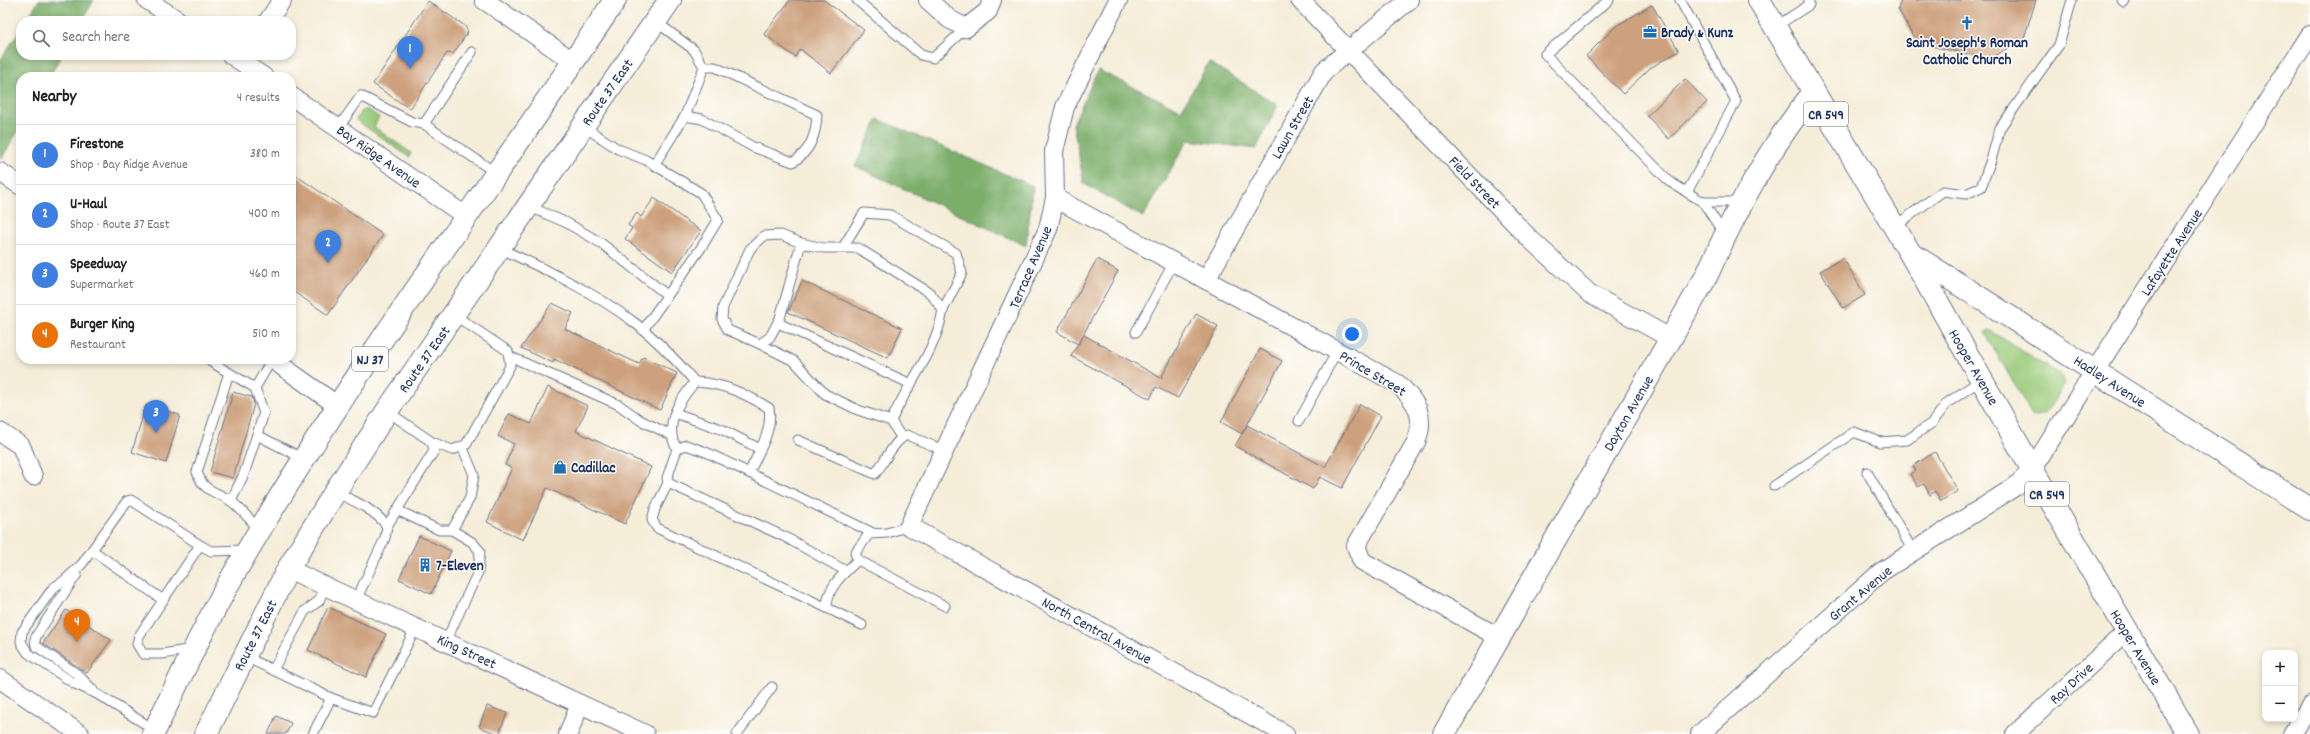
<!DOCTYPE html>
<meta charset="utf-8">
<style>
body{margin:0;font-family:Dekko,sans-serif;background:#f2f2f2;color:#202124}
.controls{position:absolute;right:12px;bottom:12px;display:grid;overflow:hidden;border-radius:8px;box-shadow:0 2px 6px #0003}
.controls button{width:36px;height:36px;display:grid;place-items:center;padding:0;border:0;border-bottom:1px solid #e0e0e0;background:#fff;color:#202124;font:20px sans-serif}
.you{position:absolute;left:1352px;top:334px;width:14px;height:14px;margin:-10px;border:3px solid #fff;border-radius:50%;background:#1a73e8;box-shadow:0 0 0 6px #1a73e833}
.badge{display:grid;place-items:center;width:26px;height:26px;border-radius:50%;background:#1f6fb2;color:#fff;font-size:13px;font-weight:700}
.pin{position:absolute;translate:-50% -33px;filter:drop-shadow(0 1px 2px #0008)}
.pin::after{content:'';position:absolute;top:21px;width:14px;height:12px;background:inherit;clip-path:polygon(0 0,100% 0,50% 100%)}
.list{margin:0;padding:0;list-style:none}
h2{display:flex;justify-content:space-between;align-items:center;height:52px;margin:0;padding:0 16px;font-size:17px}
h2 small{font-size:13px;font-weight:400;color:#757577}
.list li{display:grid;grid-template-columns:26px 1fr auto;gap:12px;align-items:center;box-sizing:border-box;height:60px;padding:0 16px;border-top:1px solid #e0e0e0}
.list b{display:block;font-size:15px;white-space:nowrap}
.list p{margin:0;font-size:13px;white-space:nowrap;color:#757577}
.list em{font-size:13px;font-style:normal;color:#757577}
.icon{flex:none;width:22px;height:22px;fill:none;stroke:currentColor;stroke-width:2;stroke-linecap:round;stroke-linejoin:round}
.map{position:relative;flex:none;width:2310px;height:734px;overflow:hidden}
.search{position:absolute;background:#fff;box-shadow:0 2px 6px #0003;left:16px;top:16px;width:280px;height:44px;display:flex;align-items:center;gap:10px;box-sizing:border-box;padding:0 14px;border-radius:16px;color:#757577;font-size:15px}
.panel{position:absolute;background:#fff;box-shadow:0 2px 6px #0003;left:16px;top:72px;width:280px;height:292px;border-radius:16px}
.map>svg:first-child{display:block}
</style>
<div class="map">
<svg width="2310" height="734" viewBox="0 0 2310 734">
<rect width="100%" height="100%" fill="#fdfcf7"/>
<filter id="ink" filterUnits="userSpaceOnUse"><feTurbulence type="fractalNoise" baseFrequency=".025" numOctaves="2"/><feDisplacementMap in="SourceGraphic" scale="8" xChannelSelector="R" yChannelSelector="G"/><feConvolveMatrix kernelMatrix="1 2 1 2 8 2 1 2 1" color-interpolation-filters="sRGB"/></filter>
<filter id="wash" filterUnits="userSpaceOnUse"><feTurbulence type="fractalNoise" baseFrequency=".012" numOctaves="4" result="noise"/><feDisplacementMap in="SourceGraphic" scale="16" xChannelSelector="R" yChannelSelector="G"/><feGaussianBlur stdDeviation="0.9" result="paint"/><feColorMatrix in="noise" values="0 0 0 0 0 0 0 0 0 0 0 0 0 0 0 0 0 1.4 0 .05"/><feComposite in="paint" operator="in"/></filter>
<g filter="url(#wash)">
<rect width="100%" height="100%" fill="#f6edd9"/>
<g fill="#9aca7a" stroke="#5a7c6c">
<polygon points="366,109 379,117 374,127 411,153 409,157 356,120 361,112"/>
<polygon points="1987,330 1991,331 2062,376 2065,383 2064,386 2045,414 2033,417 1985,333"/>
</g>
<g fill="#7bae6a" stroke="#4b6e64">
<polygon points="39,0 94,0 82,21 26,21"/>
<polygon points="21,28 21,55 62,55 49,77 21,77 21,126 2,158 0,156 0,61"/>
<polygon points="1209,62 1278,105 1256,149 1188,140 1143,217 1084,184 1073,124 1098,70 1181,110"/>
<polygon points="878,119 1033,186 1026,246 855,166"/>
</g>
<g id="blocks">
<g fill="#cda17e">
<polygon points="790,0 824,0 864,30 831,73 800,49 795,57 764,34"/>
<polygon points="1901,0 2036,0 2024,38 1990,59 1917,43 1898,9"/>
<polygon points="428,1 465,26 468,32 453,54 447,53 410,109 373,84"/>
<polygon points="1652,5 1679,51 1650,68 1623,94 1586,56 1616,26"/>
<polygon points="1685,79 1707,102 1669,139 1647,116"/>
<polygon points="291,172 383,235 328,315 291,290"/>
<polygon points="654,198 701,231 672,272 625,239 632,228 628,225 637,213 641,217"/>
<polygon points="1843,258 1865,295 1843,308 1820,271"/>
<polygon points="1097,259 1118,271 1078,344 1057,332"/>
<polygon points="802,281 902,328 888,358 788,312"/>
<polygon points="552,303 573,313 565,329 639,364 643,357 677,373 660,410 554,359 553,363 521,348"/>
<polygon points="1196,314 1218,326 1178,398 1156,387 1150,399 1071,356 1084,335 1161,378"/>
<polygon points="1260,349 1282,361 1242,434 1221,422"/>
<polygon points="548,387 588,406 576,431 651,467 625,524 547,488 523,540 487,522 512,468 505,465 514,444 498,436 509,414 531,424"/>
<polygon points="233,392 252,397 254,404 233,478 210,472"/>
<polygon points="1360,404 1381,416 1342,488 1320,477 1313,489 1235,446 1247,425 1325,467"/>
<polygon points="146,405 180,415 166,463 132,452"/>
<polygon points="1935,452 1958,491 1941,501 1935,491 1930,495 1924,484 1918,487 1910,474 1916,470 1913,466"/>
<polygon points="419,536 451,551 431,594 399,579"/>
<polygon points="328,607 386,634 366,677 308,650"/>
<polygon points="66,610 111,640 87,673 43,643"/>
<polygon points="487,706 507,713 499,734 479,727"/>
<polygon points="276,716 291,723 286,734 268,734"/>
</g>
</g>
</g>
<g filter="url(#ink)">
<use href="#blocks" fill-opacity="0" stroke="#687289" stroke-width="1"/>
<g fill="none" stroke-linecap="round" stroke-linejoin="round">
<g stroke="#687289" stroke-width="11">
<g id="lane">
<polyline points="857,0 921,55 933,58 966,28"/>
<polyline points="1609,0 1545,54 1670,182 1703,202 1724,234"/>
<polyline points="1680,0 1736,101 1687,192"/>
<polyline points="2122,0 2124,2 2125,0"/>
<polyline points="655,21 694,50 704,67"/>
<polyline points="1775,27 1809,5 1809,0"/>
<polyline points="472,52 424,124 496,173"/>
<polyline points="583,126 618,149 646,160 701,193 718,220 701,248 643,330"/>
<polyline points="338,128 361,96 412,122 424,124"/>
<path d="M654,165L685,116L702,119L753,147L793,162C811,151 816,134 817,115L715,67H704L685,116"/>
<polyline points="1703,202 1740,202"/>
<polyline points="528,206 567,223 601,243 667,295"/>
<polyline points="1894,227 1943,191 1966,194 1981,187 1991,160 2000,128 2059,45 2072,0"/>
<path d="M801,243L780,318L770,337L760,344L728,330L722,319L723,307L750,249L764,236L781,235L801,243L823,248H858L930,293L943,310C936,352 908,383 891,421L901,437"/>
<polyline points="843,247 864,213 890,215 956,253 962,273 943,310"/>
<path d="M499,248C545,269 594,292 635,323C657,340 677,361 695,382"/>
<polyline points="778,323 911,384"/>
<polyline points="1136,332 1174,262"/>
<polyline points="760,344 794,361 825,394 858,410 891,421"/>
<polyline points="509,356 619,405 640,420 671,435"/>
<polyline points="212,359 211,362 255,388 264,413 244,474 231,501"/>
<path d="M229,373L197,472C205,494 213,489 231,501C241,509 251,521 260,530"/>
<polyline points="255,388 272,359"/>
<polyline points="387,411 432,442 434,451 387,526"/>
<polyline points="675,413 721,429 760,449"/>
<polyline points="1299,421 1337,351"/>
<polyline points="257,435 304,459"/>
<path d="M798,440L875,474C884,463 894,440 907,435L945,451"/>
<polyline points="432,442 452,450 466,445 510,366 508,351 454,315"/>
<path d="M677,449C663,425 678,402 695,382C723,383 746,394 769,408C773,431 758,453 749,473"/>
<polyline points="1867,472 1913,551"/>
<polyline points="668,483 655,509 652,520 657,528 827,608"/>
<polyline points="1774,486 1854,432 1880,442 1907,440 1932,423 1947,403 1981,380"/>
<path d="M335,492C354,501 374,509 387,526L385,538L356,600"/>
<polyline points="397,510 439,530 452,530 470,498 474,475 462,446"/>
<polyline points="909,526 887,533 869,534 855,553 858,560 945,606"/>
<polyline points="92,550 163,600"/>
<path d="M858,560C844,573 826,588 827,608L862,625"/>
<polyline points="846,571 785,537 668,483 667,478 677,449 686,445 706,452 873,533"/>
<polyline points="77,574 38,633 35,639 36,646 77,674 93,690"/>
<polyline points="446,641 478,572 480,551 472,542 452,530"/>
<polyline points="193,649 162,654 143,654 137,644 139,636 200,545"/>
<polyline points="244,656 331,698"/>
<polyline points="273,670 305,611 319,601 325,586"/>
<polyline points="155,730 97,694 75,684 28,653 21,642 22,632 53,588 65,580 82,564 127,501 131,500 200,545 211,551 246,550"/>
<polyline points="313,734 331,698 373,713 416,627"/>
<polyline points="737,734 772,687"/>
</g>
</g>
<g stroke="#687289" stroke-width="20">
<g id="street">
<polyline points="147,0 179,21"/>
<polyline points="484,0 574,62"/>
<polyline points="928,0 949,19 966,28 988,11 992,0"/>
<polyline points="1118,0 1065,107 1054,151 1055,198 1048,229 909,526 1285,734"/>
<polyline points="1300,0 1530,239 1590,294 1670,338"/>
<polyline points="268,21 282,0"/>
<polyline points="231,55 264,77"/>
<polyline points="291,96 467,217"/>
<polyline points="0,172 21,186"/>
<path d="M1055,198L1398,384C1417,402 1426,416 1416,442L1356,546L1362,561L1500,638"/>
<polyline points="1206,280 1324,71 1409,0"/>
<polyline points="272,359 338,406"/>
<polyline points="0,432 21,446 33,476"/>
<polyline points="288,569 645,734"/>
<polyline points="0,679 80,734"/>
<polyline points="568,734 580,704"/>
<polyline points="1700,734 1881,572 2016,486 2032,469 2310,35"/>
<polyline points="2015,734 2127,631"/>
<polyline points="2292,734 2310,706"/>
</g>
</g>
<g stroke="#687289" stroke-width="24">
<g id="secondary">
<polyline points="1910,253 2310,509"/>
<path d="M1444,734L1706,277C1737,208 1766,152 1813,93"/>
</g>
</g>
<g stroke="#687289" stroke-width="24">
<polyline id="primary" points="1759,0 1910,253 2032,469 2188,734"/>
</g>
<g stroke="#687289" stroke-width="24">
<g id="highway">
<path d="M153,734C183,671 213,608 249,548C361,359 493,183 615,0"/>
<polyline points="206,734 288,569 335,492 387,411 670,0"/>
</g>
</g>
<use href="#lane" stroke="#fff" stroke-width="9"/>
<use href="#street" stroke="#fff" stroke-width="18"/>
<use href="#secondary" stroke="#fff" stroke-width="22"/>
<use href="#primary" stroke="#fff" stroke-width="22"/>
<use href="#highway" stroke="#fff" stroke-width="22"/>
</g>
</g>
<defs>
<g id="church-bare" transform="scale(1.08)"><path d="M-1.2-6h2.4v3.5h3.3v2.4h-3.3V6h-2.4V-.1h-3.3v-2.4h3.3Z" fill="#1f6fb2" stroke="#fdfcf7" stroke-width="2.5" paint-order="stroke"/></g>
<g id="office-bare" transform="scale(1.08)"><path d="M-6-3h4V-5.5h4V-3h4V5H-6ZM-1-4.5V-3h2v-1.5ZM-6 0V1H6V0Z" fill="#1f6fb2" stroke="#fdfcf7" stroke-width="2.5" paint-order="stroke"/></g>
<g id="shop-bare" transform="scale(1.08)"><path d="M-5-2.5h2.3a2.7 3.5 0 0 1 5.4 0H5L5.5 6h-11ZM-1.5-2.5h3a1.5 2.3 0 0 0-3 0Z" fill="#1f6fb2" stroke="#fdfcf7" stroke-width="2.5" paint-order="stroke"/></g>
<g id="building-bare" transform="scale(1.08)"><path d="M-4-6H4V6H1V3H-1V6H-4ZM-2.5-4.3h1.7v1.8h-1.7ZM.8-4.3h1.7v1.8H.8ZM-2.5-1h1.7V.8h-1.7ZM.8-1h1.7V.8H.8Z" fill="#1f6fb2" stroke="#fdfcf7" stroke-width="2.5" paint-order="stroke"/></g>
</defs>
<g fill-rule="evenodd">
<use href="#church-bare" x="1967" y="23"/>
<use href="#office-bare" x="1650" y="32"/>
<use href="#shop-bare" x="560" y="467"/>
<use href="#building-bare" x="425" y="565"/>
</g>
<g text-anchor="middle" stroke-width="3" stroke-linejoin="round" paint-order="stroke">
<g fill="#fdfcf7" stroke="#5f6c8c" stroke-width="1">
<rect x="1804" y="102" width="44" height="24" rx="3"/>
<rect x="352" y="347" width="36" height="24" rx="3"/>
<rect x="2025" y="482" width="44" height="24" rx="3"/>
</g>
<g font-size="14" font-weight="bold" fill="#1b2f5e">
<text x="1826" y="119">CR 549</text>
<text x="370" y="364">NJ 37</text>
<text x="2047" y="499">CR 549</text>
</g>
<g font-size="15" font-weight="bold" fill="#1b2f5e" stroke="#fdfcf7" text-anchor="start">
<text x="1661" y="37">Brady &amp; Kunz</text>
<text x="1967" y="47" text-anchor="middle">Saint Joseph's Roman<tspan x="1967" dy="17">Catholic Church</tspan></text>
<text x="571" y="472">Cadillac</text>
<text x="436" y="570">7-Eleven</text>
</g>
<g font-size="15" fill="#1b2f5e" stroke="#fdfcf7">
<text transform="translate(607 92) rotate(-55)" y="5">Route 37 East</text>
<text transform="translate(1292 127) rotate(-60)" y="5">Lawn Street</text>
<text transform="translate(379 156) rotate(35)" y="5">Bay Ridge Avenue</text>
<text transform="translate(1475 182) rotate(46)" y="5">Field Street</text>
<text transform="translate(2171 252) rotate(-57)" y="5">Lafayette Avenue</text>
<text transform="translate(1030 267) rotate(-67)" y="5">Terrace Avenue</text>
<text transform="translate(424 359) rotate(-55)" y="5">Route 37 East</text>
<text transform="translate(1974 367) rotate(60)" y="5">Hooper Avenue</text>
<text transform="translate(1373 373) rotate(31)" y="5">Prince Street</text>
<text transform="translate(2110 381) rotate(33)" y="5">Hadley Avenue</text>
<text transform="translate(1628 413) rotate(-60)" y="5">Dayton Avenue</text>
<text transform="translate(1860 593) rotate(-40)" y="5">Grant Avenue</text>
<text transform="translate(1097 630) rotate(29)" y="5">North Central Avenue</text>
<text transform="translate(255 635) rotate(-63)" y="5">Route 37 East</text>
<text transform="translate(2136 647) rotate(59)" y="5">Hooper Avenue</text>
<text transform="translate(467 651) rotate(25)" y="5">King Street</text>
<text transform="translate(2071 683) rotate(-43)" y="5">Ray Drive</text>
</g>
</g>
</svg>
<div class="controls">
<button>+</button>
<button>−</button>
</div>
<div class="you"></div>
<div class="pin badge" style="left:410px;top:69px;background:#3f7fe0">1</div>
<div class="pin badge" style="left:328px;top:263px;background:#3f7fe0">2</div>
<div class="pin badge" style="left:156px;top:433px;background:#3f7fe0">3</div>
<div class="pin badge" style="left:77px;top:642px;background:#e8710a">4</div>
<div class="search"><svg class="icon" aria-label="search" viewBox="0 0 24 24"><circle cx="10" cy="10" r="6"/><path d="M15 15l6 6"/></svg>Search here</div>
<section class="panel">
<h2>Nearby<small>4 results</small></h2>
<ul class="list">
<li><span class="badge" style="background:#3f7fe0">1</span><div><b>Firestone</b><p>Shop · Bay Ridge Avenue</p></div><em>380 m</em></li>
<li><span class="badge" style="background:#3f7fe0">2</span><div><b>U-Haul</b><p>Shop · Route 37 East</p></div><em>400 m</em></li>
<li><span class="badge" style="background:#3f7fe0">3</span><div><b>Speedway</b><p>Supermarket</p></div><em>460 m</em></li>
<li><span class="badge" style="background:#e8710a">4</span><div><b>Burger King</b><p>Restaurant</p></div><em>510 m</em></li>
</ul>
</section>
</div>
